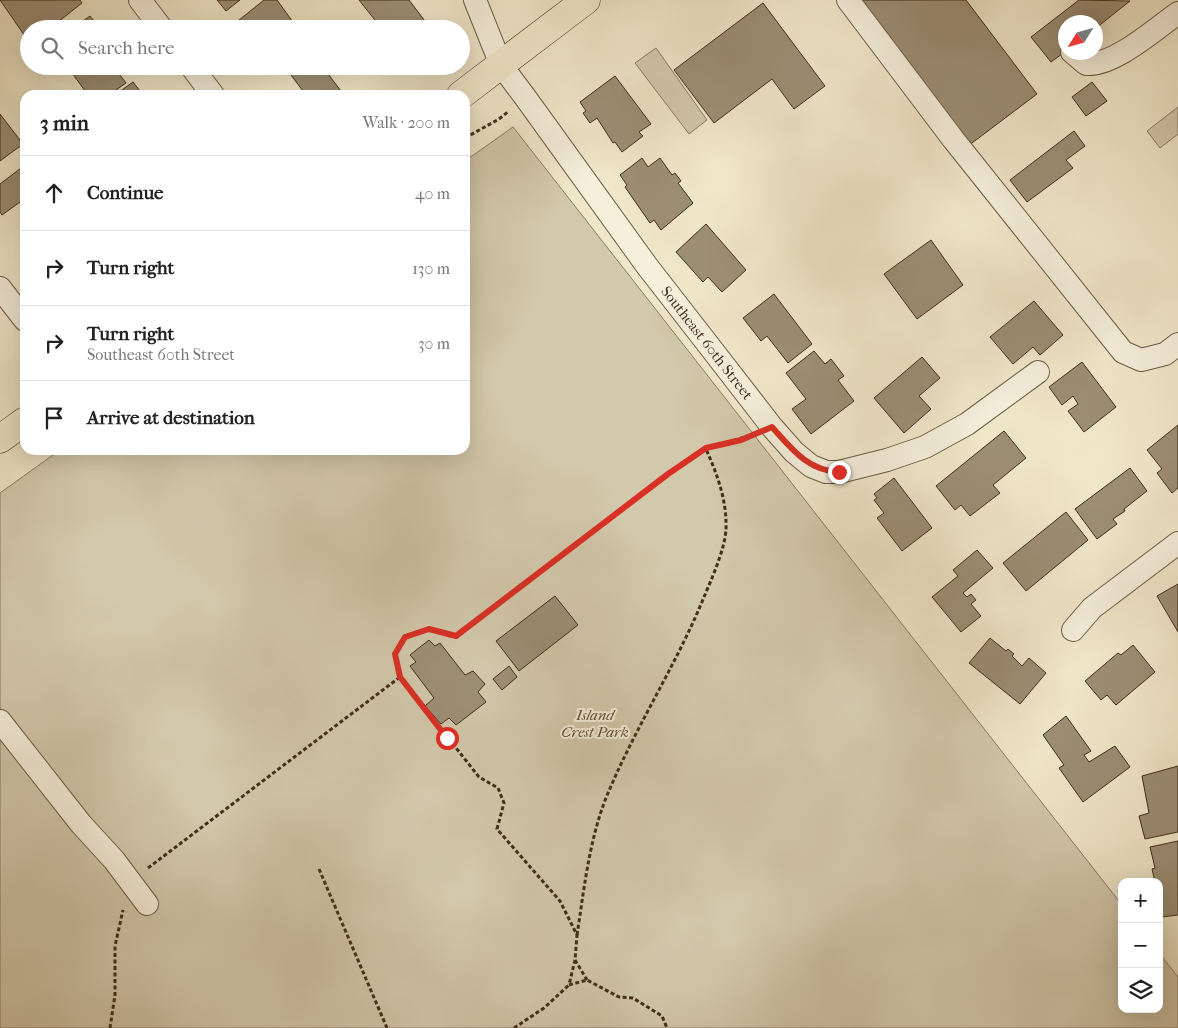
<!DOCTYPE html>
<meta charset="utf-8">
<style>
body{margin:0;font-family:"IM FELL French Canon",serif;background:#f2f2f2;color:#222}
.controls{position:absolute;right:15px;bottom:15px;display:grid;overflow:hidden;border-radius:10px;box-shadow:0 5px 20px #0002}
.controls button{width:45px;height:45px;display:grid;place-items:center;padding:0;border:0;border-bottom:1px solid #e0e0e0;background:#fff;color:#222;font:25px sans-serif}
.compass{position:absolute;left:1058px;top:15px;width:45px;height:45px;border-radius:50%;background:#fff;box-shadow:0 5px 20px #0002;rotate:233deg}
.stop{position:absolute;width:15px;height:15px;margin:-11px;border:4px solid #d93025;border-radius:50%;background:#fff}
.stop.end{background:#d93025;border-color:#fff;box-shadow:0 1px 5px #0008}
.list{margin:0;padding:0;list-style:none}
h2{display:flex;justify-content:space-between;align-items:center;height:65px;margin:0;padding:0 20px;font-size:21px}
h2 small{font-size:16px;font-weight:400;color:#767676}
.list li{display:grid;grid-template-columns:32px 1fr auto;gap:15px;align-items:center;box-sizing:border-box;height:75px;padding:0 20px;border-top:1px solid #e0e0e0}
.list b{display:block;font-size:19px;white-space:nowrap}
.list p{margin:0;font-size:16px;white-space:nowrap;color:#767676}
.list em{font-size:16px;font-style:normal;color:#767676}
.icon{flex:none;width:28px;height:28px;fill:none;stroke:currentColor;stroke-width:2;stroke-linecap:round;stroke-linejoin:round}
.map{position:relative;flex:none;width:1178px;height:1028px;overflow:hidden}
.search{position:absolute;background:#fff;box-shadow:0 5px 20px #0002;left:20px;top:20px;width:450px;height:55px;display:flex;align-items:center;gap:12px;box-sizing:border-box;padding:0 18px;border-radius:28px;color:#767676;font-size:19px}
.panel{position:absolute;background:#fff;box-shadow:0 5px 20px #0002;left:20px;top:90px;width:450px;height:365px;border-radius:15px}
.map>svg:first-child{display:block}
</style>
<div class="map">
<svg width="1178" height="1028" viewBox="0 0 1178 1028">
<rect width="100%" height="100%" fill="#f0e7c9"/>
<filter id="stains"><feTurbulence type="fractalNoise" baseFrequency=".004" numOctaves="4"/><feColorMatrix values="0 0 0 0 .2 0 0 0 0 .09 0 0 0 0 .02 0 0 0 .5 -.17"/></filter>
<radialGradient id="worn" r=".72"><stop offset=".6" stop-color="#630" stop-opacity="0"/><stop offset="1" stop-color="#630" stop-opacity=".3"/></radialGradient>
<g fill="#d2c8ab" stroke="#8a7b62">
<polygon points="656,48 707,120 689,134 635,63"/>
<polygon points="1178,107 1178,134 1160,148 1147,131"/>
<polygon points="513,127 1122,905 1122,1009 1159,1009 1159,953 1178,977 1178,1028 0,1028 0,493 60,450 465,450 465,161"/>
</g>
<g fill="#9c8e75" stroke="#412e1a">
<polygon points="0,0 80,0 82,3 49,29 29,29 29,42"/>
<polygon points="217,0 240,0 226,11"/>
<polygon points="264,0 277,0 298,29 228,29"/>
<polygon points="359,0 409,0 431,29 382,29"/>
<polygon points="851,0 966,0 1037,94 964,149"/>
<polygon points="1079,0 1130,1 1096,28 1096,22 1066,22 1066,51 1051,62 1031,37"/>
<polygon points="763,3 825,86 794,109 772,79 714,123 674,70"/>
<polygon points="90,16 100,29 72,29"/>
<polygon points="67,66 113,66 126,83 109,95 88,95"/>
<polygon points="298,66 322,66 344,95 306,95 291,75 298,70"/>
<polygon points="615,76 651,124 639,132 643,136 622,152 615,142 613,143 597,118 590,123 583,113 586,111 580,102"/>
<polygon points="133,82 143,95 115,95"/>
<polygon points="1092,82 1107,101 1086,116 1072,97"/>
<polygon points="0,114 23,144 0,161"/>
<polygon points="1074,131 1085,146 1066,160 1073,168 1027,202 1010,180"/>
<polygon points="642,158 648,167 660,158 672,175 675,173 681,181 678,183 693,203 661,230 654,220 650,223 625,187 627,185 620,175"/>
<polygon points="25,165 25,209 20,202 2,215 0,212 0,184"/>
<polygon points="706,224 746,270 722,292 708,277 703,282 676,252"/>
<polygon points="931,240 963,285 917,319 884,274"/>
<polygon points="774,294 812,344 788,363 767,336 761,341 743,318"/>
<polygon points="1034,301 1063,335 1040,355 1033,347 1013,364 990,337"/>
<polygon points="814,351 825,364 831,359 844,376 838,380 854,401 811,434 792,409 806,399 786,373"/>
<polygon points="922,357 940,378 919,396 931,409 904,433 874,398"/>
<polygon points="1082,362 1116,407 1084,432 1068,411 1078,404 1073,396 1062,405 1049,387"/>
<polygon points="1178,425 1178,488 1172,493 1157,473 1162,469 1147,450"/>
<polygon points="1004,431 1026,458 993,485 1000,493 970,516 961,505 955,510 936,486"/>
<polygon points="1130,468 1147,491 1124,509 1125,511 1113,519 1117,524 1097,539 1075,509"/>
<polygon points="894,478 932,528 902,551 877,518 884,513 874,500 877,498 874,494"/>
<polygon points="1066,512 1088,540 1026,591 1003,563"/>
<polygon points="977,550 993,568 963,593 967,597 971,594 976,600 971,604 981,616 961,632 932,597 958,576 953,570"/>
<polygon points="1178,584 1178,632 1157,596"/>
<polygon points="555,596 578,625 519,671 496,641"/>
<polygon points="990,638 1006,651 1008,649 1014,654 1012,656 1022,666 1029,658 1046,673 1020,704 969,663"/>
<polygon points="429,640 435,646 440,643 465,675 473,671 485,684 478,692 486,702 456,725 449,718 441,724 425,706 434,698 410,666 416,662 410,655"/>
<polygon points="1133,645 1155,672 1116,705 1107,695 1101,700 1085,681 1118,653 1121,655"/>
<polygon points="509,666 517,677 502,690 493,679"/>
<polygon points="1066,716 1091,751 1084,755 1089,762 1115,746 1130,767 1083,802 1059,768 1064,765 1043,735"/>
<polygon points="1178,766 1178,832 1145,839 1139,816 1149,813 1142,776"/>
<polygon points="1178,841 1178,915 1162,917 1159,882 1155,882 1152,869 1155,868 1150,847"/>
</g>
<g fill="none" stroke-linecap="round" stroke-linejoin="round">
<g stroke="#6d5c46" stroke-width="24">
<g id="minor">
<polyline points="140,0 162,29"/>
<path id="s1" d="M475,0L501,65L525,97L647,266L710,347L772,427L794,452L811,466L826,472H839L887,460L925,447L967,424L1038,372"/>
<polyline points="848,0 953,139 1123,352 1141,360 1165,354 1178,344"/>
<path d="M1072,52L1086,64C1114,66 1155,29 1178,13"/>
<polyline points="191,66 213,95"/>
<polyline points="0,288 25,320"/>
<polyline points="1073,630 1092,608 1178,543"/>
<polyline points="0,721 81,824 114,860 147,904"/>
</g>
</g>
<g stroke="#412e1a" stroke-width="29">
<g id="major">
<polyline points="461,95 586,0"/>
<polyline points="0,439 25,421"/>
</g>
</g>
<g stroke="#412e1a" stroke-width="3" stroke-dasharray="4 2.5" stroke-linecap="butt">
<polyline points="465,138 499,119 509,111"/>
<polyline points="400,677 479,777 498,788 504,803 497,829 560,901 577,935 575,960 569,985 587,980 619,997 633,998 662,1016 667,1028"/>
<polyline points="148,868 400,677 395,654 405,637 429,629 456,636 668,474 706,449 751,435"/>
<polyline points="319,869 387,1028"/>
<path d="M577,935C584,890 589,841 606,798C634,729 676,666 704,597C712,578 725,549 726,529C727,500 717,474 706,449"/>
<polyline points="575,960 587,980"/>
<polyline points="110,1028 115,995 115,946 123,910"/>
<polyline points="514,1028 544,1008 569,985"/>
</g>
<use href="#minor" stroke="#f5efdc" stroke-width="22"/>
<use href="#major" stroke="#f0e7c9" stroke-width="28"/>
</g>
<g fill="none" stroke-linecap="round" stroke-linejoin="round">
<path stroke="#d93025" stroke-width="6" d="M447,738L400,677L395,654L405,637L429,629L456,636L668,474L706,448L741,440L772,427C792,449 808,471 839,472"/>
</g>
<g text-anchor="middle" stroke-width="4" stroke-linejoin="round" paint-order="stroke">
<g font-size="15" fill="#412e1a" stroke="#f5efdc">
<text dy="5" stroke="none"><textPath href="#s1" startOffset="416">Southeast 60th Street</textPath></text>
</g>
<g font-size="15" font-style="italic" fill="#5e4d37" stroke="#f5efdc">
<text x="595" y="720">Island<tspan x="595" dy="17">Crest Park</tspan></text>
</g>
</g>
<rect width="100%" height="100%" filter="url(#stains)"/>
<rect width="100%" height="100%" fill="url(#worn)"/>
</svg>
<div class="controls">
<button>+</button>
<button>−</button>
<button><svg class="icon" aria-label="layers" viewBox="0 0 24 24"><path d="M12 4l9 5-9 5-9-5zM3 14l9 5 9-5"/></svg></button>
</div>
<svg class="compass" viewBox="-18 -18 36 36"><path d="M0-13l5 13h-10z" fill="#e53935"/><path d="M0 13l5-13h-10z" fill="#767676"/></svg>
<div class="stop" style="left:447px;top:738px"></div>
<div class="stop end" style="left:839px;top:472px"></div>
<div class="search"><svg class="icon" aria-label="search" viewBox="0 0 24 24"><circle cx="10" cy="10" r="6"/><path d="M15 15l6 6"/></svg>Search here</div>
<section class="panel">
<h2>3 min<small>Walk · 200 m</small></h2>
<ul class="list">
<li><svg class="icon" aria-label="ahead" viewBox="0 0 24 24"><path d="M12 20V5M6 11l6-6 6 6"/></svg><div><b>Continue</b></div><em>40 m</em></li>
<li><svg class="icon" aria-label="right" viewBox="0 0 24 24"><path d="M7 20v-9h11M14 6l5 5-5 5"/></svg><div><b>Turn right</b></div><em>130 m</em></li>
<li><svg class="icon" aria-label="right" viewBox="0 0 24 24"><path d="M7 20v-9h11M14 6l5 5-5 5"/></svg><div><b>Turn right</b><p>Southeast 60th Street</p></div><em>30 m</em></li>
<li><svg class="icon" aria-label="arrive" viewBox="0 0 24 24"><path d="M6 21V4h12l-3 4 3 4H6"/></svg><div><b>Arrive at destination</b></div></li>
</ul>
</section>
</div>
